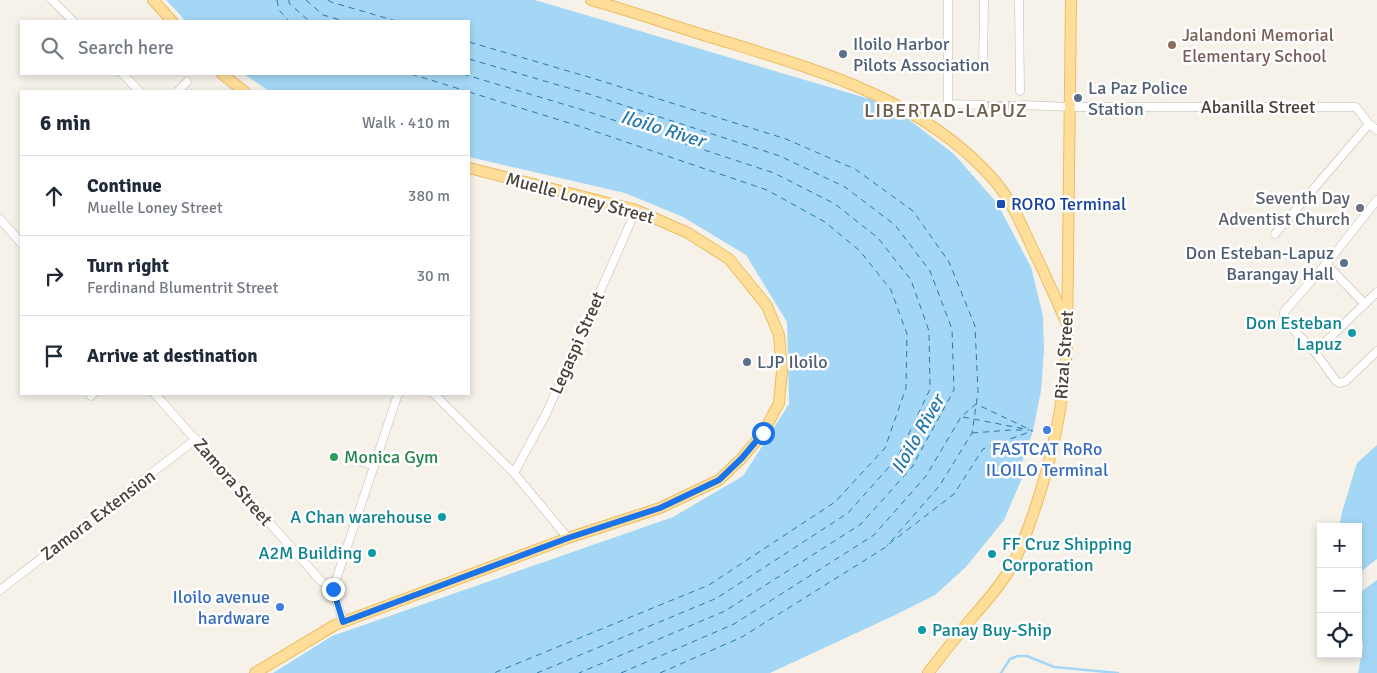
<!DOCTYPE html>
<meta charset="utf-8">
<style>
body{margin:0;font-family:Signika,sans-serif;background:#f2f2f3;color:#1f2937}
.controls{position:absolute;right:15px;bottom:15px;display:grid;overflow:hidden;border-radius:0px;box-shadow:0 2px 8px #0003}
.controls button{width:45px;height:45px;display:grid;place-items:center;padding:0;border:0;border-bottom:1px solid #e0e1e3;background:#fff;color:#1f2937;font:25px sans-serif}
.stop{position:absolute;width:15px;height:15px;margin:-11px;border:4px solid #1a73e8;border-radius:50%;background:#fff}
.stop.end{background:#1a73e8;border-color:#fff;box-shadow:0 1px 5px #0008}
.list{margin:0;padding:0;list-style:none}
h2{display:flex;justify-content:space-between;align-items:center;height:65px;margin:0;padding:0 20px;font-size:21px}
h2 small{font-size:16px;font-weight:400;color:#747a83}
.list li{display:grid;grid-template-columns:32px 1fr auto;gap:15px;align-items:center;box-sizing:border-box;height:80px;padding:0 20px;border-top:1px solid #e0e1e3}
.list b{display:block;font-size:19px;white-space:nowrap}
.list p{margin:0;font-size:16px;white-space:nowrap;color:#747a83}
.list em{font-size:16px;font-style:normal;color:#747a83}
.icon{flex:none;width:28px;height:28px;fill:none;stroke:currentColor;stroke-width:2;stroke-linecap:round;stroke-linejoin:round}
.map{position:relative;flex:none;width:1377px;height:673px;overflow:hidden}
.search{position:absolute;background:#fff;box-shadow:0 2px 8px #0003;left:20px;top:20px;width:450px;height:55px;display:flex;align-items:center;gap:12px;box-sizing:border-box;padding:0 18px;border-radius:0px;color:#747a83;font-size:19px}
.panel{position:absolute;background:#fff;box-shadow:0 2px 8px #0003;left:20px;top:90px;width:450px;height:305px;border-radius:0px}
.map>svg:first-child{display:block}
</style>
<div class="map">
<svg width="1377" height="673" viewBox="0 0 1377 673">
<rect width="100%" height="100%" fill="#f6f2ea"/>
<g fill="#a4d7f5">
<polygon points="166,0 535,0 873,100 908,119 954,154 997,203 1031,267 1043,316 1044,351 1041,391 1033,431 1019,471 1023,476 1004,520 966,567 935,595 893,616 770,673 273,673 332,636 673,517 743,476 789,404 787,322 746,255 683,217 625,193 469,157 469,91 269,91 244,74 469,74 469,21 186,21"/>
<polygon points="1377,445 1377,559 1358,574 1358,527 1339,527 1342,512 1357,463"/>
<polygon points="1377,580 1377,673 1358,673 1363,648 1358,594"/>
</g>
<g fill="none" stroke-linecap="round" stroke-linejoin="round">
<polyline stroke="#a4d7f5" stroke-width="2.5" points="1001,673 1010,659 1018,656 1027,656 1054,667 1118,673"/>
<g stroke="#2779ad" stroke-width="1" stroke-dasharray="6 5" stroke-linecap="butt">
<polyline points="277,0 279,10 289,21"/>
<polyline points="289,0 289,3 309,21"/>
<polyline points="306,0 323,15 344,21"/>
<polyline points="328,0 331,2 396,21"/>
<polyline points="469,42 592,78 786,139 855,169 913,211 949,262 975,326 978,392 972,433 940,485 887,546"/>
<polyline points="469,59 589,94 780,156 845,187 895,225 930,271 952,329 954,390 912,467 861,524 725,611 579,673"/>
<polyline points="411,74 466,91"/>
<polyline points="463,74 586,111 774,173 835,204 878,238 911,280 929,331 930,389 898,457 848,513 717,598 537,673"/>
<polyline points="469,92 582,127 767,190 825,222 860,251 891,290 907,334 906,388 885,448 835,502 709,585 494,673"/>
<polyline points="963,417 1030,430"/>
<polyline points="972,433 1011,430 1027,430"/>
<polyline points="889,544 954,494 983,449 1032,431"/>
<polyline points="621,673 734,624 874,535 926,476 961,417 976,404 1033,431"/>
<polyline points="660,673 742,637 886,547"/>
</g>
<polyline stroke="#d4cfc6" stroke-width="8" stroke-dasharray="8 4" stroke-linecap="butt" points="984,105 1023,105"/>
<g stroke="#c2b9ac" stroke-width="9">
<g id="minor">
<polyline points="52,0 73,21"/>
<polyline points="948,0 948,104 984,105"/>
<polyline points="1019,0 1020,91"/>
<polyline points="983,68 984,0"/>
<polyline points="123,74 139,91"/>
<polyline points="178,91 187,82"/>
<polyline points="1023,105 1070,107 1356,107 1369,124 1377,130"/>
<polyline points="1377,200 1332,257 1284,312 1284,317 1286,322 1315,352 1336,381 1340,383 1346,381 1377,351"/>
<polyline points="0,219 21,243"/>
<polyline points="1275,234 1369,124"/>
<polyline points="1326,264 1365,304"/>
<polyline points="1315,352 1377,292"/>
<polyline points="155,394 321,581 333,589"/>
<polyline points="434,394 514,473 568,538"/>
<polyline points="91,396 93,394"/>
<polyline points="355,459 374,466"/>
<polyline points="514,473 547,412 636,210"/>
<polyline points="0,590 196,439"/>
<polyline points="343,622 333,589 398,394"/>
</g>
</g>
<g stroke="#ebbd63" stroke-width="12">
<g id="major">
<polyline points="153,0 172,21"/>
<path d="M591,0C631,11 670,25 710,37C811,68 922,97 994,180C1009,197 1019,219 1028,239C1041,266 1054,294 1066,322"/>
<polyline points="222,74 244,91"/>
<polyline points="255,673 335,625 568,538 660,508 719,480 742,458 763,433 779,403 782,371 779,335 767,306 729,259 688,233 636,210 469,168"/>
<path d="M928,673C942,655 956,637 970,620C984,604 997,590 1008,572C1018,556 1025,538 1031,520C1051,464 1064,406 1067,346L1071,0"/>
</g>
</g>
<use href="#minor" stroke="#fff" stroke-width="8"/>
<use href="#major" stroke="#ffde9a" stroke-width="10"/>
</g>
<g fill="none" stroke-linecap="round" stroke-linejoin="round">
<polyline stroke="#1a73e8" stroke-width="6" points="333,589 343,622 568,538 660,508 719,480 742,458 763,433"/>
</g>
<circle fill="#8d6e63" stroke="#fff" stroke-width="2" cx="1172" cy="45" r="5"/>
<g fill="#5c6f8a" stroke="#fff" stroke-width="2">
<circle cx="843" cy="54" r="5"/>
<circle cx="1078" cy="98" r="5"/>
<circle cx="1344" cy="263" r="5"/>
<circle cx="747" cy="362" r="5"/>
</g>
<rect fill="#1a4fb4" stroke="#fff" stroke-width="2" x="996" y="199" width="10" height="10" rx="2.5"/>
<circle fill="#6b7280" stroke="#fff" stroke-width="2" cx="1360" cy="208" r="5"/>
<g fill="#0f9aa8" stroke="#fff" stroke-width="2">
<circle cx="1352" cy="333" r="5"/>
<circle cx="442" cy="517" r="5"/>
<circle cx="372" cy="553" r="5"/>
<circle cx="992" cy="554" r="5"/>
<circle cx="922" cy="630" r="5"/>
</g>
<g fill="#3f7fe0" stroke="#fff" stroke-width="2">
<circle cx="1047" cy="430" r="5"/>
<circle cx="280" cy="607" r="5"/>
</g>
<circle fill="#2e9e5b" stroke="#fff" stroke-width="2" cx="334" cy="457" r="5"/>
<g text-anchor="middle" stroke-width="5" stroke-linejoin="round" paint-order="stroke">
<g font-size="18" fill="#785e54" stroke="#fff" text-anchor="start">
<text x="1182" y="41">Jalandoni Memorial<tspan x="1182" dy="21">Elementary School</tspan></text>
</g>
<g font-size="18" fill="#4e5e75" stroke="#fff" text-anchor="start">
<text x="853" y="50">Iloilo Harbor<tspan x="853" dy="21">Pilots Association</tspan></text>
<text x="1088" y="94">La Paz Police<tspan x="1088" dy="21">Station</tspan></text>
<text x="1334" y="259" text-anchor="end">Don Esteban-Lapuz<tspan x="1334" dy="21">Barangay Hall</tspan></text>
<text x="757" y="368">LJP Iloilo</text>
</g>
<g font-size="18" fill="#4a4237" stroke="#fff">
<text x="1258" y="113">Abanilla Street</text>
<text transform="translate(580 198) rotate(15)" y="6">Muelle Loney Street</text>
<text transform="translate(577 343) rotate(-66)" y="6">Legaspi Street</text>
<text transform="translate(1064 355) rotate(-86)" y="6">Rizal Street</text>
<text transform="translate(233 482) rotate(49)" y="6">Zamora Street</text>
<text transform="translate(98 515) rotate(-37)" y="6">Zamora Extension</text>
</g>
<g font-size="18" fill="#5b616d" stroke="#fff" text-anchor="end">
<text x="1350" y="204">Seventh Day<tspan x="1350" dy="21">Adventist Church</tspan></text>
</g>
<g font-size="18" fill="#164399" stroke="#fff" text-anchor="start">
<text x="1011" y="210">RORO Terminal</text>
</g>
<g font-size="18" fill="#0d838f" stroke="#fff" text-anchor="end">
<text x="1342" y="329">Don Esteban<tspan x="1342" dy="21">Lapuz</tspan></text>
<text x="432" y="523">A Chan warehouse</text>
<text x="1002" y="550" text-anchor="start">FF Cruz Shipping<tspan x="1002" dy="21">Corporation</tspan></text>
<text x="362" y="559">A2M Building</text>
<text x="932" y="636" text-anchor="start">Panay Buy-Ship</text>
</g>
<g font-size="18" fill="#366cbe" stroke="#fff">
<text x="1047" y="455">FASTCAT RoRo<tspan x="1047" dy="21">ILOILO Terminal</tspan></text>
<text x="270" y="603" text-anchor="end">Iloilo avenue<tspan x="270" dy="21">hardware</tspan></text>
</g>
<g font-size="18" fill="#27864d" stroke="#fff" text-anchor="start">
<text x="344" y="463">Monica Gym</text>
</g>
<g font-size="19" font-style="italic" fill="#2779ad" stroke="#fff">
<text transform="translate(663 128) rotate(17)" y="7">Iloilo River</text>
<text transform="translate(917 434) rotate(-60)" y="7">Iloilo River</text>
</g>
<g font-size="20" letter-spacing="1" fill="#6e604e" stroke="#fff">
<text x="946" y="117">LIBERTAD-LAPUZ</text>
</g>
</g>
</svg>
<div class="controls">
<button>+</button>
<button>−</button>
<button><svg class="icon" aria-label="locate" viewBox="0 0 24 24"><circle cx="12" cy="12" r="6"/><path d="M12 2v4M12 18v4M2 12h4M18 12h4"/></svg></button>
</div>
<div class="stop" style="left:763px;top:433px"></div>
<div class="stop end" style="left:333px;top:589px"></div>
<div class="search"><svg class="icon" aria-label="search" viewBox="0 0 24 24"><circle cx="10" cy="10" r="6"/><path d="M15 15l6 6"/></svg>Search here</div>
<section class="panel">
<h2>6 min<small>Walk · 410 m</small></h2>
<ul class="list">
<li><svg class="icon" aria-label="ahead" viewBox="0 0 24 24"><path d="M12 20V5M6 11l6-6 6 6"/></svg><div><b>Continue</b><p>Muelle Loney Street</p></div><em>380 m</em></li>
<li><svg class="icon" aria-label="right" viewBox="0 0 24 24"><path d="M7 20v-9h11M14 6l5 5-5 5"/></svg><div><b>Turn right</b><p>Ferdinand Blumentrit Street</p></div><em>30 m</em></li>
<li><svg class="icon" aria-label="arrive" viewBox="0 0 24 24"><path d="M6 21V4h12l-3 4 3 4H6"/></svg><div><b>Arrive at destination</b></div></li>
</ul>
</section>
</div>
